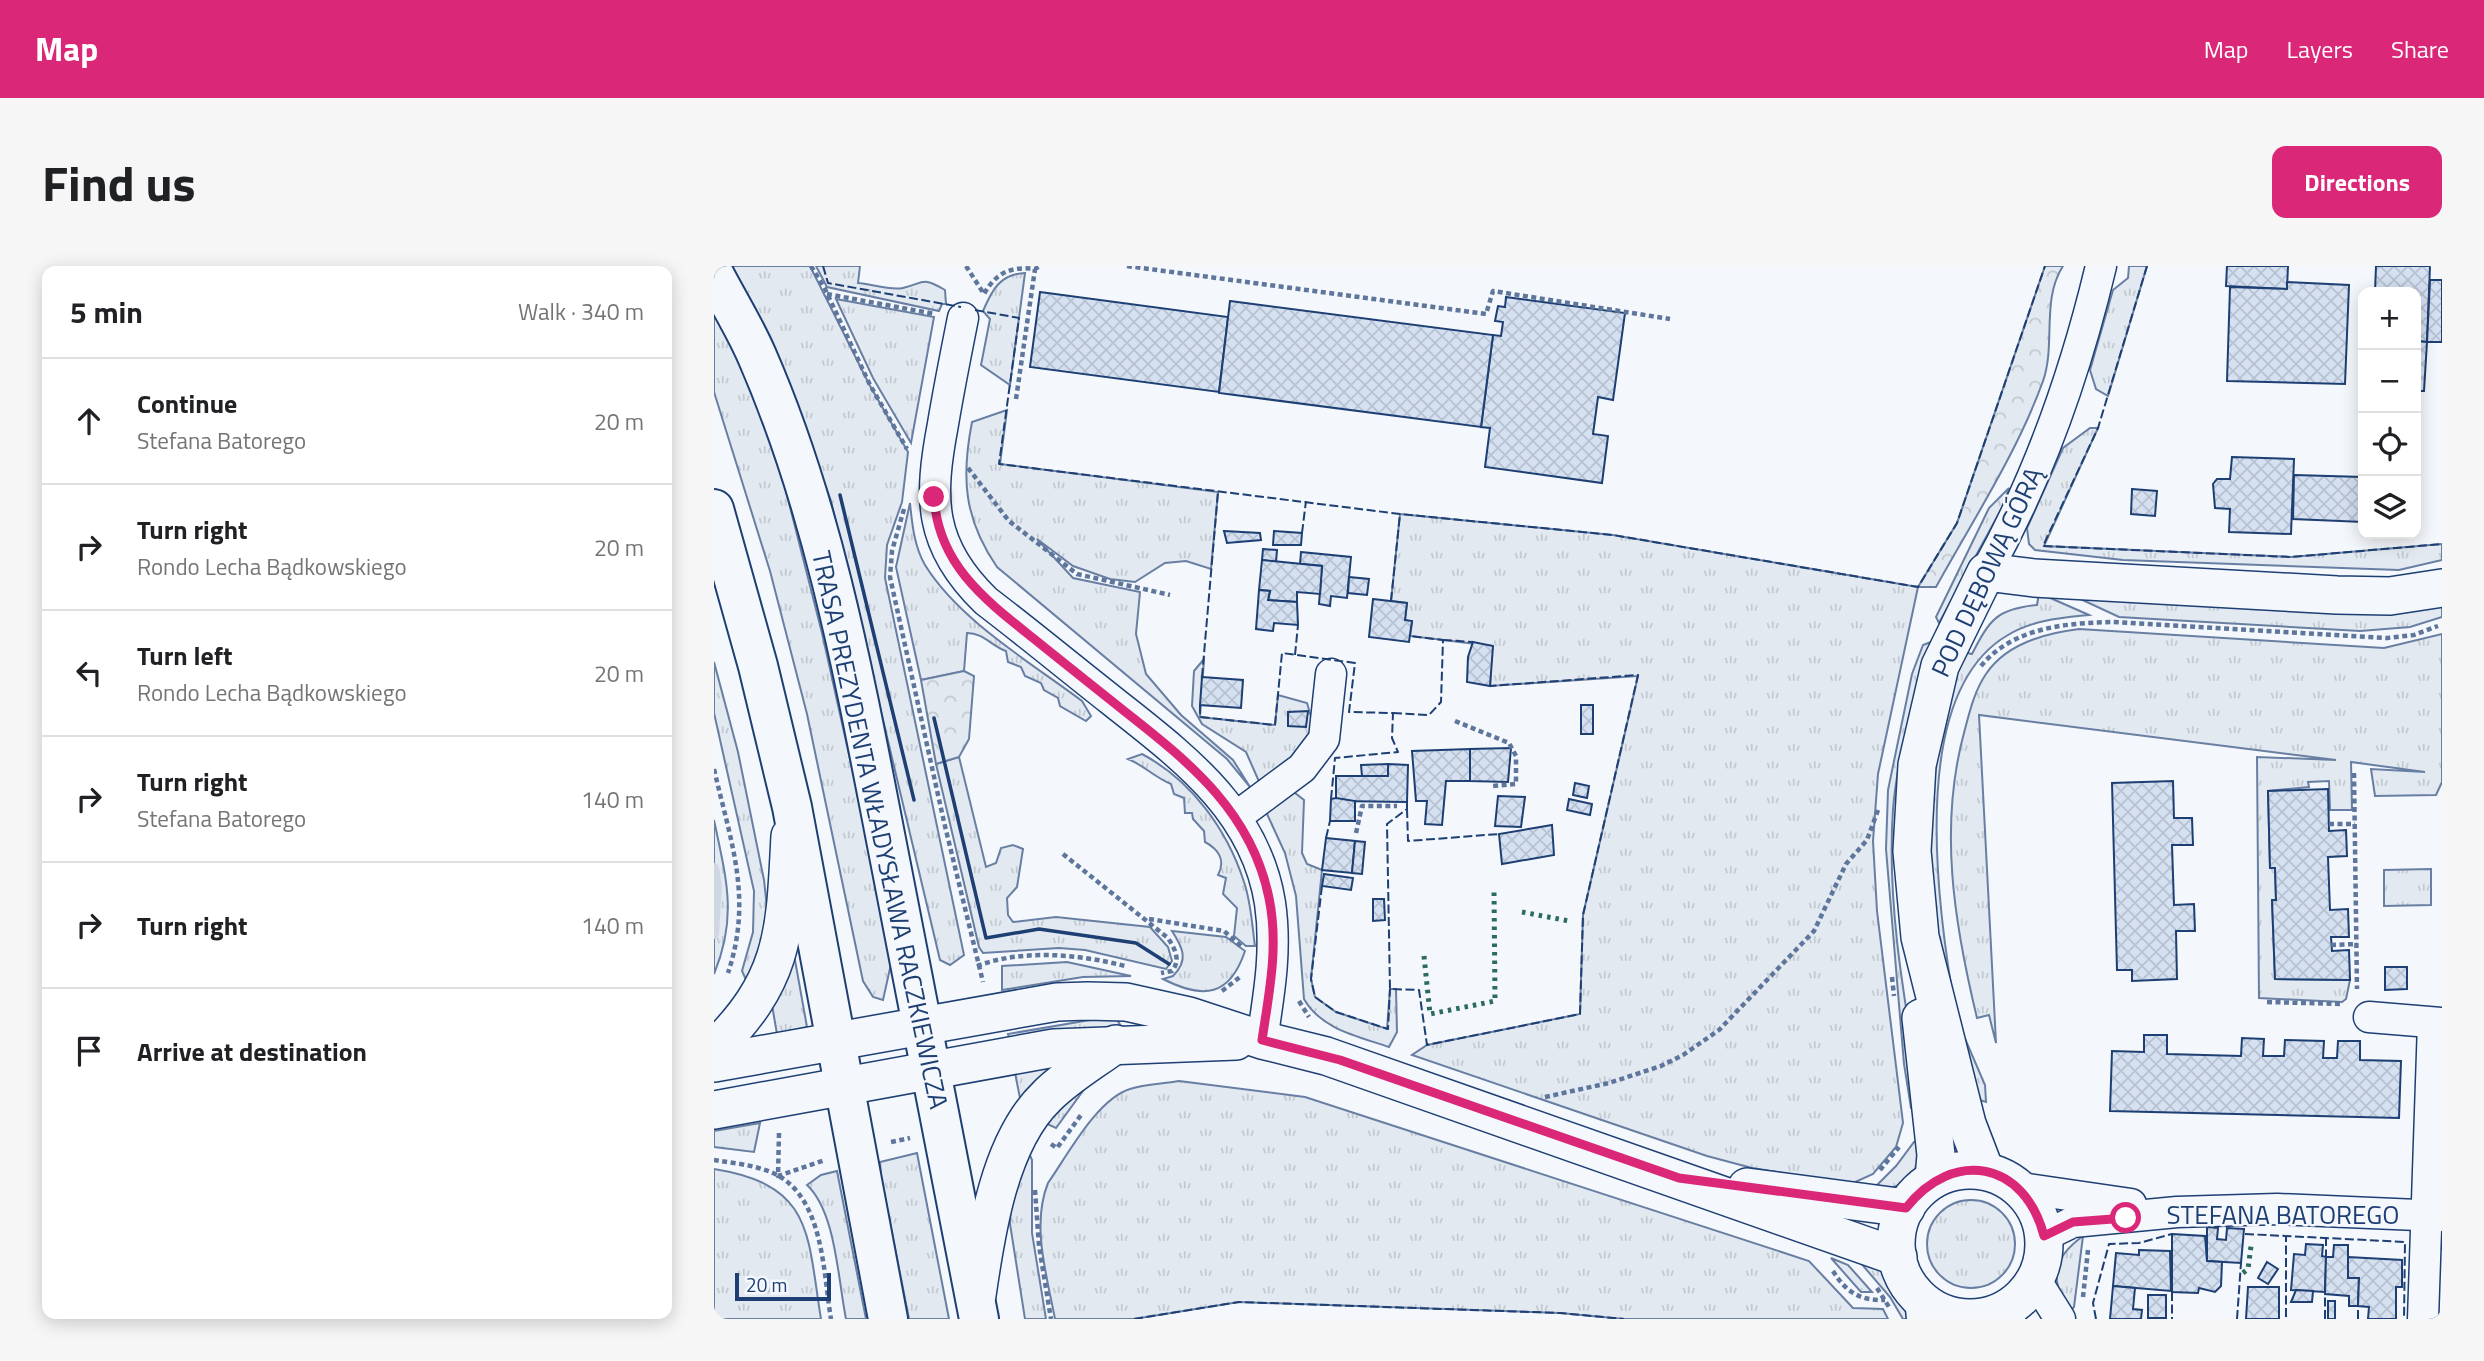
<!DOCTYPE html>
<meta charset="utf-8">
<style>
body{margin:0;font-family:"Titillium Web",sans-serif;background:#f6f6f6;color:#202124}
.controls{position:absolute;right:21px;top:21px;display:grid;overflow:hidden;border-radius:14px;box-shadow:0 4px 18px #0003}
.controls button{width:63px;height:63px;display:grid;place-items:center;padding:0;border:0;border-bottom:2px solid #e0e0e0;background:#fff;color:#202124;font:35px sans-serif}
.scale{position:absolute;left:21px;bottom:18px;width:96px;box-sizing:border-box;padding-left:7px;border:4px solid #1d3f73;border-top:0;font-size:19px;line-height:24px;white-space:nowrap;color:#1d3f73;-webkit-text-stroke:5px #f4f7fb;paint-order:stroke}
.stop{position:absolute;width:21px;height:21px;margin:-16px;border:5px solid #db2777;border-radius:50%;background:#fff}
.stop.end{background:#db2777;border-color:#fff;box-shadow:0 2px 7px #0008}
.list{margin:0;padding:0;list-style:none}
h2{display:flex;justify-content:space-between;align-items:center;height:91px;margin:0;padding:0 28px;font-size:30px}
h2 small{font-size:23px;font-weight:400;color:#757577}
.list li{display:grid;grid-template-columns:46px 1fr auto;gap:21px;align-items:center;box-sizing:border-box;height:126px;padding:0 28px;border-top:2px solid #e0e0e0}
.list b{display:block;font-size:26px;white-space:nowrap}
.list p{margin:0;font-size:23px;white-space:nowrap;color:#757577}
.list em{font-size:23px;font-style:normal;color:#757577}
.icon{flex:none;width:38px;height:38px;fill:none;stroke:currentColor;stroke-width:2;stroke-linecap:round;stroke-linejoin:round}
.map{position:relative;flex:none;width:1728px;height:1053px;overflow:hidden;border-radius:14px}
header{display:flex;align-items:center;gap:42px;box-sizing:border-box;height:98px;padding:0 35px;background:#db2777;color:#fff}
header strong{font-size:33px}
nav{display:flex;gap:38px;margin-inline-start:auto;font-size:24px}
.intro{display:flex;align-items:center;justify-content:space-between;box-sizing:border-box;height:168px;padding:0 42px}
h1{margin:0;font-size:49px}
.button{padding:18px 32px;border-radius:14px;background:#db2777;color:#fff;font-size:24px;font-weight:700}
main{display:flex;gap:42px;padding:0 42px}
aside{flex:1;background:#fff;border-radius:14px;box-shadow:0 4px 18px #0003}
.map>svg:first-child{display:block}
</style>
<header>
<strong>Map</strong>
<nav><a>Map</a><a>Layers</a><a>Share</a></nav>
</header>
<div class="intro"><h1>Find us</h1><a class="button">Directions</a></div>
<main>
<aside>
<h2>5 min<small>Walk · 340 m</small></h2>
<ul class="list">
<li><svg class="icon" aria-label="ahead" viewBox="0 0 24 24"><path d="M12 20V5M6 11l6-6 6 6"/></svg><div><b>Continue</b><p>Stefana Batorego</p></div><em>20 m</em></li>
<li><svg class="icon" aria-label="right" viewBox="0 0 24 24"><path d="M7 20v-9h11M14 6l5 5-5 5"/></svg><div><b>Turn right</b><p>Rondo Lecha Bądkowskiego</p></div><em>20 m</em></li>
<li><svg class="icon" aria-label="left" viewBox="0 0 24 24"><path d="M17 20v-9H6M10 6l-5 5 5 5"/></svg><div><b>Turn left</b><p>Rondo Lecha Bądkowskiego</p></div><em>20 m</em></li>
<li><svg class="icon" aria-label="right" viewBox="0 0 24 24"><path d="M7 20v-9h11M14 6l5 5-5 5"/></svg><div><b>Turn right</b><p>Stefana Batorego</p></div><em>140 m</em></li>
<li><svg class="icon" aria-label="right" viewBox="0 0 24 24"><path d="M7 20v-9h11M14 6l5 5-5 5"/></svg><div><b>Turn right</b></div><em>140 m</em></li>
<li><svg class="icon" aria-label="arrive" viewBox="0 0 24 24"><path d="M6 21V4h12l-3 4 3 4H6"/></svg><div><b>Arrive at destination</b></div></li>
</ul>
</aside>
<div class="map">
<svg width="1728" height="1053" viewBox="0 0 1728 1053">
<defs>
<pattern id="grass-tufts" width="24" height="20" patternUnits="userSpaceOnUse" patternTransform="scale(1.75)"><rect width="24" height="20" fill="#e3e9f0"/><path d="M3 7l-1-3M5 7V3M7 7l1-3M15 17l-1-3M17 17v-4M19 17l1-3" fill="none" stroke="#c2c9d1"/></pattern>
<pattern id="forest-crowns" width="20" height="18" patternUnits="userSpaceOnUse" patternTransform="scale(1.75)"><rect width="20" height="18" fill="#e3e9f0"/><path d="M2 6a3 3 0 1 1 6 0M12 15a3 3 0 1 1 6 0" fill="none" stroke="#c2c9d1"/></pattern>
<pattern id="building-cross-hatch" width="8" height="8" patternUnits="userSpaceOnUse" patternTransform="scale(1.75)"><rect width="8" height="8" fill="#d5e0f0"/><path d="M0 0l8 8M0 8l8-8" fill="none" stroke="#b6c1d1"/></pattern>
</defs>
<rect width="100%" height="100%" fill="#f4f7fb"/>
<g fill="url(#grass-tufts)" stroke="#687fa3" stroke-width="2">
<polygon points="10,0 96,0 155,118 194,186 188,236 173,279 171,312 250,689 236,699 226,694 117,235 77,128"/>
<path d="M102,0H146L144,17C157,18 177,25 189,22C210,17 208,10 231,24L232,38H228L225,45L113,21Z"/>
<polygon points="1415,0 1433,0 1394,130 1382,123 1376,104 1399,24 1414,12"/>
<path d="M311,7L296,119L267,99L276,53L269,45C278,24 286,8 311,7Z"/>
<polygon points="122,33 220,51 197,177 159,112"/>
<polygon points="0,41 27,87 58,170 108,367 177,678 177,698 169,734 159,731 149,715 93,448 56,305 0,126"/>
<path d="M293,144L286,198L504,226L497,303L472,295L451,297L421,316L396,313L359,300L323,273L359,312L426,326L422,368L432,408L467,449L519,494L536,521L513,493L283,301C250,253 247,212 258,156Z"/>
<polygon points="1376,162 1384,162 1330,280 1577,291 1728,278 1728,294 1685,304 1409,294 1321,284 1315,278 1313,262 1349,182"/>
<polygon points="1295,222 1288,242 1225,357 1222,351 1275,242"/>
<path d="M196,237C198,257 200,280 211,299C245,354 316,396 368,435L377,450L372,455L346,440L344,432L330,424L327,417L311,410L307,401L294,396L292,385C277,380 270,367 253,367L250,405L207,414L182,301Z"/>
<polygon points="686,248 899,269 1204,321 1164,508 1159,575 1163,645 1189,857 1182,881 1159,908 1137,918 1038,902 993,890 698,789 713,779 866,748 869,649 924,410 776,420 778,380 696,370 698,356 691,354 693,337 677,335"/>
<path d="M1325,327L1375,349C1347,352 1319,354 1294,369C1190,429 1225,655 1243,754L1225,707L1218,633L1216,560L1225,466L1249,386L1258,388C1276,353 1283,343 1323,339Z"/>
<polygon points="1360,330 1728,339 1728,351 1696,361 1646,365 1405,351"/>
<path d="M1365,363L1670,382L1728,368V516L1722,529L1661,530L1657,503L1711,506L1637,496L1638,544H1616L1615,515L1594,516L1595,521L1554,525L1556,602H1561L1562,634L1558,635L1561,713L1636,714L1632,733L1628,736L1545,732L1543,491L1622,494L1265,449L1282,777L1275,749L1263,752C1240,657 1224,559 1251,463C1256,444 1261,424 1272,408C1292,378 1332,367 1365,363Z"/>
<path d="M1217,376C1201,431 1184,485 1179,543C1172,644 1193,747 1209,846L1197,842L1190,798L1172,583L1174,524L1198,408L1209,379Z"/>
<polygon points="490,393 486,451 561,459 564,429 593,437 600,461 597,476 547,520 532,486 488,458 478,440 480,405"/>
<polygon points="0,396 24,486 50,614 53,642 48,673 33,716 28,705 39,666 40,625 0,447"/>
<path d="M428,488C477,514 513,563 530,616C537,636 538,659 541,680H532L520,670L523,642L509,628L512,612L504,609C512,594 504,583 491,576L490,565L479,553L478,547H471L470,532L460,528L457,518C440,511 431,500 414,493Z"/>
<polygon points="245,491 272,601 282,597 287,582 299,579 309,583 303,621 293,632 294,649 299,656 342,651 436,661 454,681 458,695 452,703 371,684 345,682 269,687 265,681 222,498"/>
<path d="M572,525L581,527L590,534L588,587L593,598L608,604L597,713L601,731L622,746L673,763L676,723H682L683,766L675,781C643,770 607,763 590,733L582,630L571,587L553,548L555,541Z"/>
<path d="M0,554C12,612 24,650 0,708Z"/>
<polygon points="1717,603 1717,639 1670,640 1670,604"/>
<path d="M458,665L512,671L531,685C516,730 490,734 449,713L459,710C475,694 469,682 458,665Z"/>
<polygon points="79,683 93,761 63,768 58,739"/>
<polygon points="353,696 417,710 369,711 288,724 288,700"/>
<polygon points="376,754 403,754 407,760 296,775 294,768"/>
<polygon points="1252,775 1271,819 1272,836 1262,833 1249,780"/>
<polygon points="347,797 307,837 301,807"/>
<path d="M465,815L591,831L1095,995L1139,1042L1169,1043L1174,1053H910L846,1047L525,1036L420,1053H341C333,1010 317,959 334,917C353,890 383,833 416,823C431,818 449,818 465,815Z"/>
<polygon points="374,818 342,862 331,857"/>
<polygon points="46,857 40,886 0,881 0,865"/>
<path d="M1210,875C1203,911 1194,922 1157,925L1182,900L1200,876Z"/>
<polygon points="203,887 235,1053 195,1053 167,911 166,896"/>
<polygon points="315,887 318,894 318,967 332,1053 311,1053 296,958 297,932"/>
<path d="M0,903C100,919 93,968 107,1053H0Z"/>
<path d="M123,905L152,1053H132C124,1014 122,946 93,919L107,909Z"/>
<circle cx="1257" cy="978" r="44"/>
<path d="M1369,970L1360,1041L1354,1047C1338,1012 1335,995 1369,970Z"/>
<polygon points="1117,992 1134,999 1158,1026 1147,1026"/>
<polygon points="1145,995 1168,1001 1176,1022 1197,1053 1189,1053 1176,1031"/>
</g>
<g fill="url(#forest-crowns)" stroke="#687fa3" stroke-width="2">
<path d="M1331,0H1349C1327,34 1342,78 1329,115C1303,187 1259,254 1222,321H1204L1243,257Z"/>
<polygon points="250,405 260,410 255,473 245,491 222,498 207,414"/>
</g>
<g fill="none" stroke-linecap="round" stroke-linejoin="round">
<polyline stroke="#cfd7e4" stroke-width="10" points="0,602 3,620 0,668"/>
</g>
<g fill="url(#building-cross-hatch)" stroke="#1d3f73" stroke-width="2">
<polygon points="1513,0 1574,0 1573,23 1512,20"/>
<polygon points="1662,0 1716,0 1713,76 1702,75 1702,26 1661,26"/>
<polygon points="1716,14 1728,14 1728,76 1713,76"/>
<polygon points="1573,16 1635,19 1631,118 1513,115 1516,21 1573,23"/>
<polygon points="326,26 514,51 505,126 316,101"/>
<polygon points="792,31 911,47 899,134 884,131 879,168 894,170 888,217 771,201 776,162 767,161 779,69 787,70 789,56 781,55 784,40 791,41"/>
<polygon points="516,35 779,69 767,161 505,127"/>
<polygon points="1702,75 1713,76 1710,125 1702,125"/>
<polygon points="1518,191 1580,193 1577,268 1515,266 1516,243 1501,242 1499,218 1503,213 1516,213"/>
<polygon points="1580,209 1649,211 1649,256 1579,253"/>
<polygon points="1418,223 1443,225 1441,250 1417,248"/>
<polygon points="510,265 546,267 547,274 513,277"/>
<polygon points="560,265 588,267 587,279 559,279"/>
<polygon points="549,283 563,284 562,296 548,294"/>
<polygon points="587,286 637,291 633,332 617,330 616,340 605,338 608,300 586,298"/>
<polygon points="548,294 608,300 606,328 583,326 583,336 554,334 556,325 545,324"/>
<polygon points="635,311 655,313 653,329 634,327"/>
<polygon points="545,324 556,325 554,334 583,336 584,359 560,357 559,365 542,363"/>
<polygon points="659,333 693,337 691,354 698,355 695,376 655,371"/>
<polygon points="759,376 779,380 776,420 753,416 754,391"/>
<polygon points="488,411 529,414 527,442 486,439"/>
<rect x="867" y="439" width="12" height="29"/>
<polygon points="594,445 592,461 574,460 574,446"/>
<polygon points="797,482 794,516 756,515 756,483"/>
<polygon points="756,483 756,515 732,515 728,559 711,558 713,535 702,535 698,485"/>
<polygon points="674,498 694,499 693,536 622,535 622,510 674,510"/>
<polygon points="674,498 674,510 648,510 647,499"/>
<polygon points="1459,515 1460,552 1478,552 1479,579 1458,579 1460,639 1480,638 1481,665 1462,665 1463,713 1418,715 1418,704 1403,704 1398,517"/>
<polygon points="861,517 875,520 873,532 859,529"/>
<polygon points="1614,523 1615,565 1632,564 1633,590 1614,591 1616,644 1634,643 1635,671 1617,671 1618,685 1635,684 1636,714 1561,713 1558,634 1562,634 1561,602 1556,602 1554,525"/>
<polygon points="784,530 811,531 807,561 781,560"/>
<polygon points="622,532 641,535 641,555 616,555 617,533"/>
<polygon points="855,533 878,538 876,549 853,544"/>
<polygon points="838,559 840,589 788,598 785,568"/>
<polygon points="612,572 641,575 638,607 608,604"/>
<polygon points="641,575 651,576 648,608 638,607"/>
<polygon points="610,608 639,612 637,624 608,620"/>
<polygon points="659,633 670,633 671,654 659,655"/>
<polygon points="1671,701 1693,701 1693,723 1671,724"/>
<polygon points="1430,769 1453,769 1453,788 1527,790 1528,772 1550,773 1549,790 1570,790 1571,774 1610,775 1609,792 1623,792 1624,775 1646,775 1646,794 1687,795 1685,852 1396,845 1398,785 1430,786"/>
<polygon points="1493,961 1504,962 1503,973 1512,974 1513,962 1530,963 1527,997 1493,995"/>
<polygon points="1458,968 1491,970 1493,995 1508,996 1507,1020 1501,1026 1485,1022 1484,1027 1458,1026"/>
<polygon points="1592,978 1609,979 1608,990 1612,991 1611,1026 1577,1024 1580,988 1591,989"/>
<polygon points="1620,979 1634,979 1634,1012 1645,1012 1644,1040 1635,1040 1635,1030 1611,1028 1612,991 1619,991"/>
<polygon points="1425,984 1456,985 1457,1025 1399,1020 1402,987 1425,989"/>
<polygon points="1634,991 1688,994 1688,1021 1682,1021 1682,1053 1654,1053 1655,1041 1644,1040 1645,1012 1634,1012"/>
<polygon points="1553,996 1564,1003 1554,1018 1544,1012"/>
<polygon points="1399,1020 1421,1022 1419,1043 1428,1044 1427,1053 1396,1053"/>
<polygon points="1534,1021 1565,1021 1565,1053 1532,1053"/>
<polygon points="1582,1024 1599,1025 1598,1036 1577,1036"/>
<rect x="1434" y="1029" width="18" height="23"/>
<rect x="1614" y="1035" width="7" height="18"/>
</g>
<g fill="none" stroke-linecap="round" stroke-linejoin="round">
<g stroke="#1d3f73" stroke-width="33">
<g id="minor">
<path d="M249,52C242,87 235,122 229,158C215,232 214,279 272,335C314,367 355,401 397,434C466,489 541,542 556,637C563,684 555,728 548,774"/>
<path d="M1272,306C1325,211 1362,105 1387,0"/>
<polyline points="522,551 588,502 610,473 617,408"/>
<polyline points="1655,751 1728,757"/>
<polyline points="1306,922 1417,938"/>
<polyline points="1330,970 1359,956 1463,946 1563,943 1728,950"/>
<polyline points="1321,1013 1346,1053"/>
<polyline points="1206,1031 1208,1053"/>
<polyline points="1285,1046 1296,1053"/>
<polyline points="1259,1053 1259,1052"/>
<polyline points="1709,1053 1719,757"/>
</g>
</g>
<g stroke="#1d3f73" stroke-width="40">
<g id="tertiary">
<polyline points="1207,752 1222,889 1220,913"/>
<path d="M0,783C72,713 71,665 76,570"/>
<polyline points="0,797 343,736 374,735 412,736 475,750 548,774 612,790 1184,991"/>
<polyline points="0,844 340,782 522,775"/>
<circle cx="1256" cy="978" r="74"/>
<polyline points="1271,905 1253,858 1206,671 1198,585 1203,499 1226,400 1272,306 1320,312 1623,329 1676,330 1728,322"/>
<polyline points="1033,921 1192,942"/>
<path d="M263,1029C272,967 285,876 333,830C353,810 379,795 402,778"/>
</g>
</g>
<g stroke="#1d3f73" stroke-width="42">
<g id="secondary">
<path d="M0,8C14,35 31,62 43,90C112,248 142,420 175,589C205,743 235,898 265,1053"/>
<polyline points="0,243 44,400 78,541 174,1053"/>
</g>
</g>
<g stroke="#5e769c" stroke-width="4.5" stroke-dasharray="5 3.5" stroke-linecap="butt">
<polyline points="97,0 111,23 156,119 193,183"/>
<path d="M252,0L270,28C282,7 296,0 321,3L326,0"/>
<polyline points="413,0 772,48 779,25 956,53"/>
<polyline points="113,28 221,48"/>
<polyline points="302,133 321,3"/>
<polyline points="254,202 295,255 363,308 456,329"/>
<polyline points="190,243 178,285 176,311 230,556 269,716"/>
<path d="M1267,400C1299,361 1353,357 1399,356L1673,372L1700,369L1724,360"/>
<polyline points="741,455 795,477 802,490 802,518 778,520"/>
<path d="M0,503C17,577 39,632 14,707"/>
<polyline points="1640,507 1643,723"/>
<polyline points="1615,558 1641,558"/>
<polyline points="642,567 648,540 683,540"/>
<path d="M349,588L454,672C461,683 467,694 458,705L447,707"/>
<polyline points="435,653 510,665 528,681"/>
<polyline points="1617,679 1643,678"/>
<path d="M263,700C308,683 365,688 411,700"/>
<polyline points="1178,711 1180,730"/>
<polyline points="508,725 526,711"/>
<polyline points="585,735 595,751"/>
<polyline points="1553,736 1629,738"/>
<polyline points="831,831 895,817 947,800 969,789 1005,764 1100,665 1132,598 1153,574 1164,544"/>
<polyline points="65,867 64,910 111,894"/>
<polyline points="177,876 196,872"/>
<polyline points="337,878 343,882 367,849"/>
<path d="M0,894C19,897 41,899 59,907C110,930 109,1006 117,1053"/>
<polyline points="1166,904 1185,881"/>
<polyline points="321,924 325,980 337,1053"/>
<path d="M1119,1005C1132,1026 1146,1035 1171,1034"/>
<polyline points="1163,1022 1175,1041"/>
<polyline points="1369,1031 1374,984"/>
</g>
<use href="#minor" stroke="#f4f7fb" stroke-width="30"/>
<use href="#tertiary" stroke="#f4f7fb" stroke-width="37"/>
<use href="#secondary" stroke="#f4f7fb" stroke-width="38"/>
<g stroke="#2c6c60" stroke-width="5" stroke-dasharray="3.5 5" stroke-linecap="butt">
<polyline points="808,646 855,655"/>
<polyline points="710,690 716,748 781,735 780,624"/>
<polyline points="1529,1007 1534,1003 1537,980"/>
</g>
<g stroke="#1d3f73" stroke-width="2" stroke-dasharray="9 3.5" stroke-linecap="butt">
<polyline points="109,0 114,17 247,41"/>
<polyline points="1433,0 1384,162 1329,280 1577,291 1728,278"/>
<polyline points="261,44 305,52 285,198 686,248 899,269 1204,321 1243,257 1331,0"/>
<polyline points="588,267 592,235"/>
<polyline points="677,335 686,248"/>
<polyline points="729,374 759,376"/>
<polyline points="581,389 584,359"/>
<polyline points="488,411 504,226"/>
<polyline points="486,439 486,451 561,459 568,387 641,397 635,446 679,447 678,472 684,486 621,492 617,533"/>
<polyline points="679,447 715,449 727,436 729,374 696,370"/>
<polyline points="693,536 693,543 673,558 676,723 705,724 713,779 866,748 869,649 924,409 776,420"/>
<polyline points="693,543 694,575 785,568"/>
<polyline points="612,572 616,555"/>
<polyline points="608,620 597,713 601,731 622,746 674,763 676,723"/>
<polyline points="1531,968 1691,976 1690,1053"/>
<polyline points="1612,971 1612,991"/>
<polyline points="1728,979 1728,984"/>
<polyline points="1458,1026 1458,1053"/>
<polyline points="1572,1051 1572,971"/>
<polyline points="420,1053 525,1036 846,1047 910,1053"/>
<polyline points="1382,1053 1379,1037 1395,978 1425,977 1458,968"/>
<polyline points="1523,1053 1527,997"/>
<polyline points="1611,1053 1611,1028"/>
<polyline points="1644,1053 1644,1040"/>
</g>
<g stroke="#1d3f73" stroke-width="3.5">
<polyline points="126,229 200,534"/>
<polyline points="220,452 272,672 325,663 422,677 455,698"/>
</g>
</g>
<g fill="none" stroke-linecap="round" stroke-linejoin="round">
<path stroke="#db2777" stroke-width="9" d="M220,231C224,298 270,333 319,372C351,398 383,423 414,448C479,499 538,548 555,632C565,680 555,727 548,774L626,794L965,912L1192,942C1239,882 1311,895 1330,970L1359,956L1412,952"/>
</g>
<g text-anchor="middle" stroke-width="5" stroke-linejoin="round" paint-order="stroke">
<g font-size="26" fill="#1d3f73" stroke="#f4f7fb">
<text transform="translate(1273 306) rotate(-65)" y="9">POD DĘBOWĄ GÓRĄ</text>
<text transform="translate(166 564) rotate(78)" y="9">TRASA PREZYDENTA WŁADYSŁAWA RACZKIEWICZA</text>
<text x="1569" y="958">STEFANA BATOREGO</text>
</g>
</g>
</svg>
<div class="controls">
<button>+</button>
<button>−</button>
<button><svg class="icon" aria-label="locate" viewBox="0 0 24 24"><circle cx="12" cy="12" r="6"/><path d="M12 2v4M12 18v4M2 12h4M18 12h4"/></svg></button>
<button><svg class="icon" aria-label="layers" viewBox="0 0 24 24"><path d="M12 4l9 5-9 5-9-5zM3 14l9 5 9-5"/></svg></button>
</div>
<div class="scale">20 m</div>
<div class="stop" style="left:1412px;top:952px"></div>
<div class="stop end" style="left:220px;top:231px"></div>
</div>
</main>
